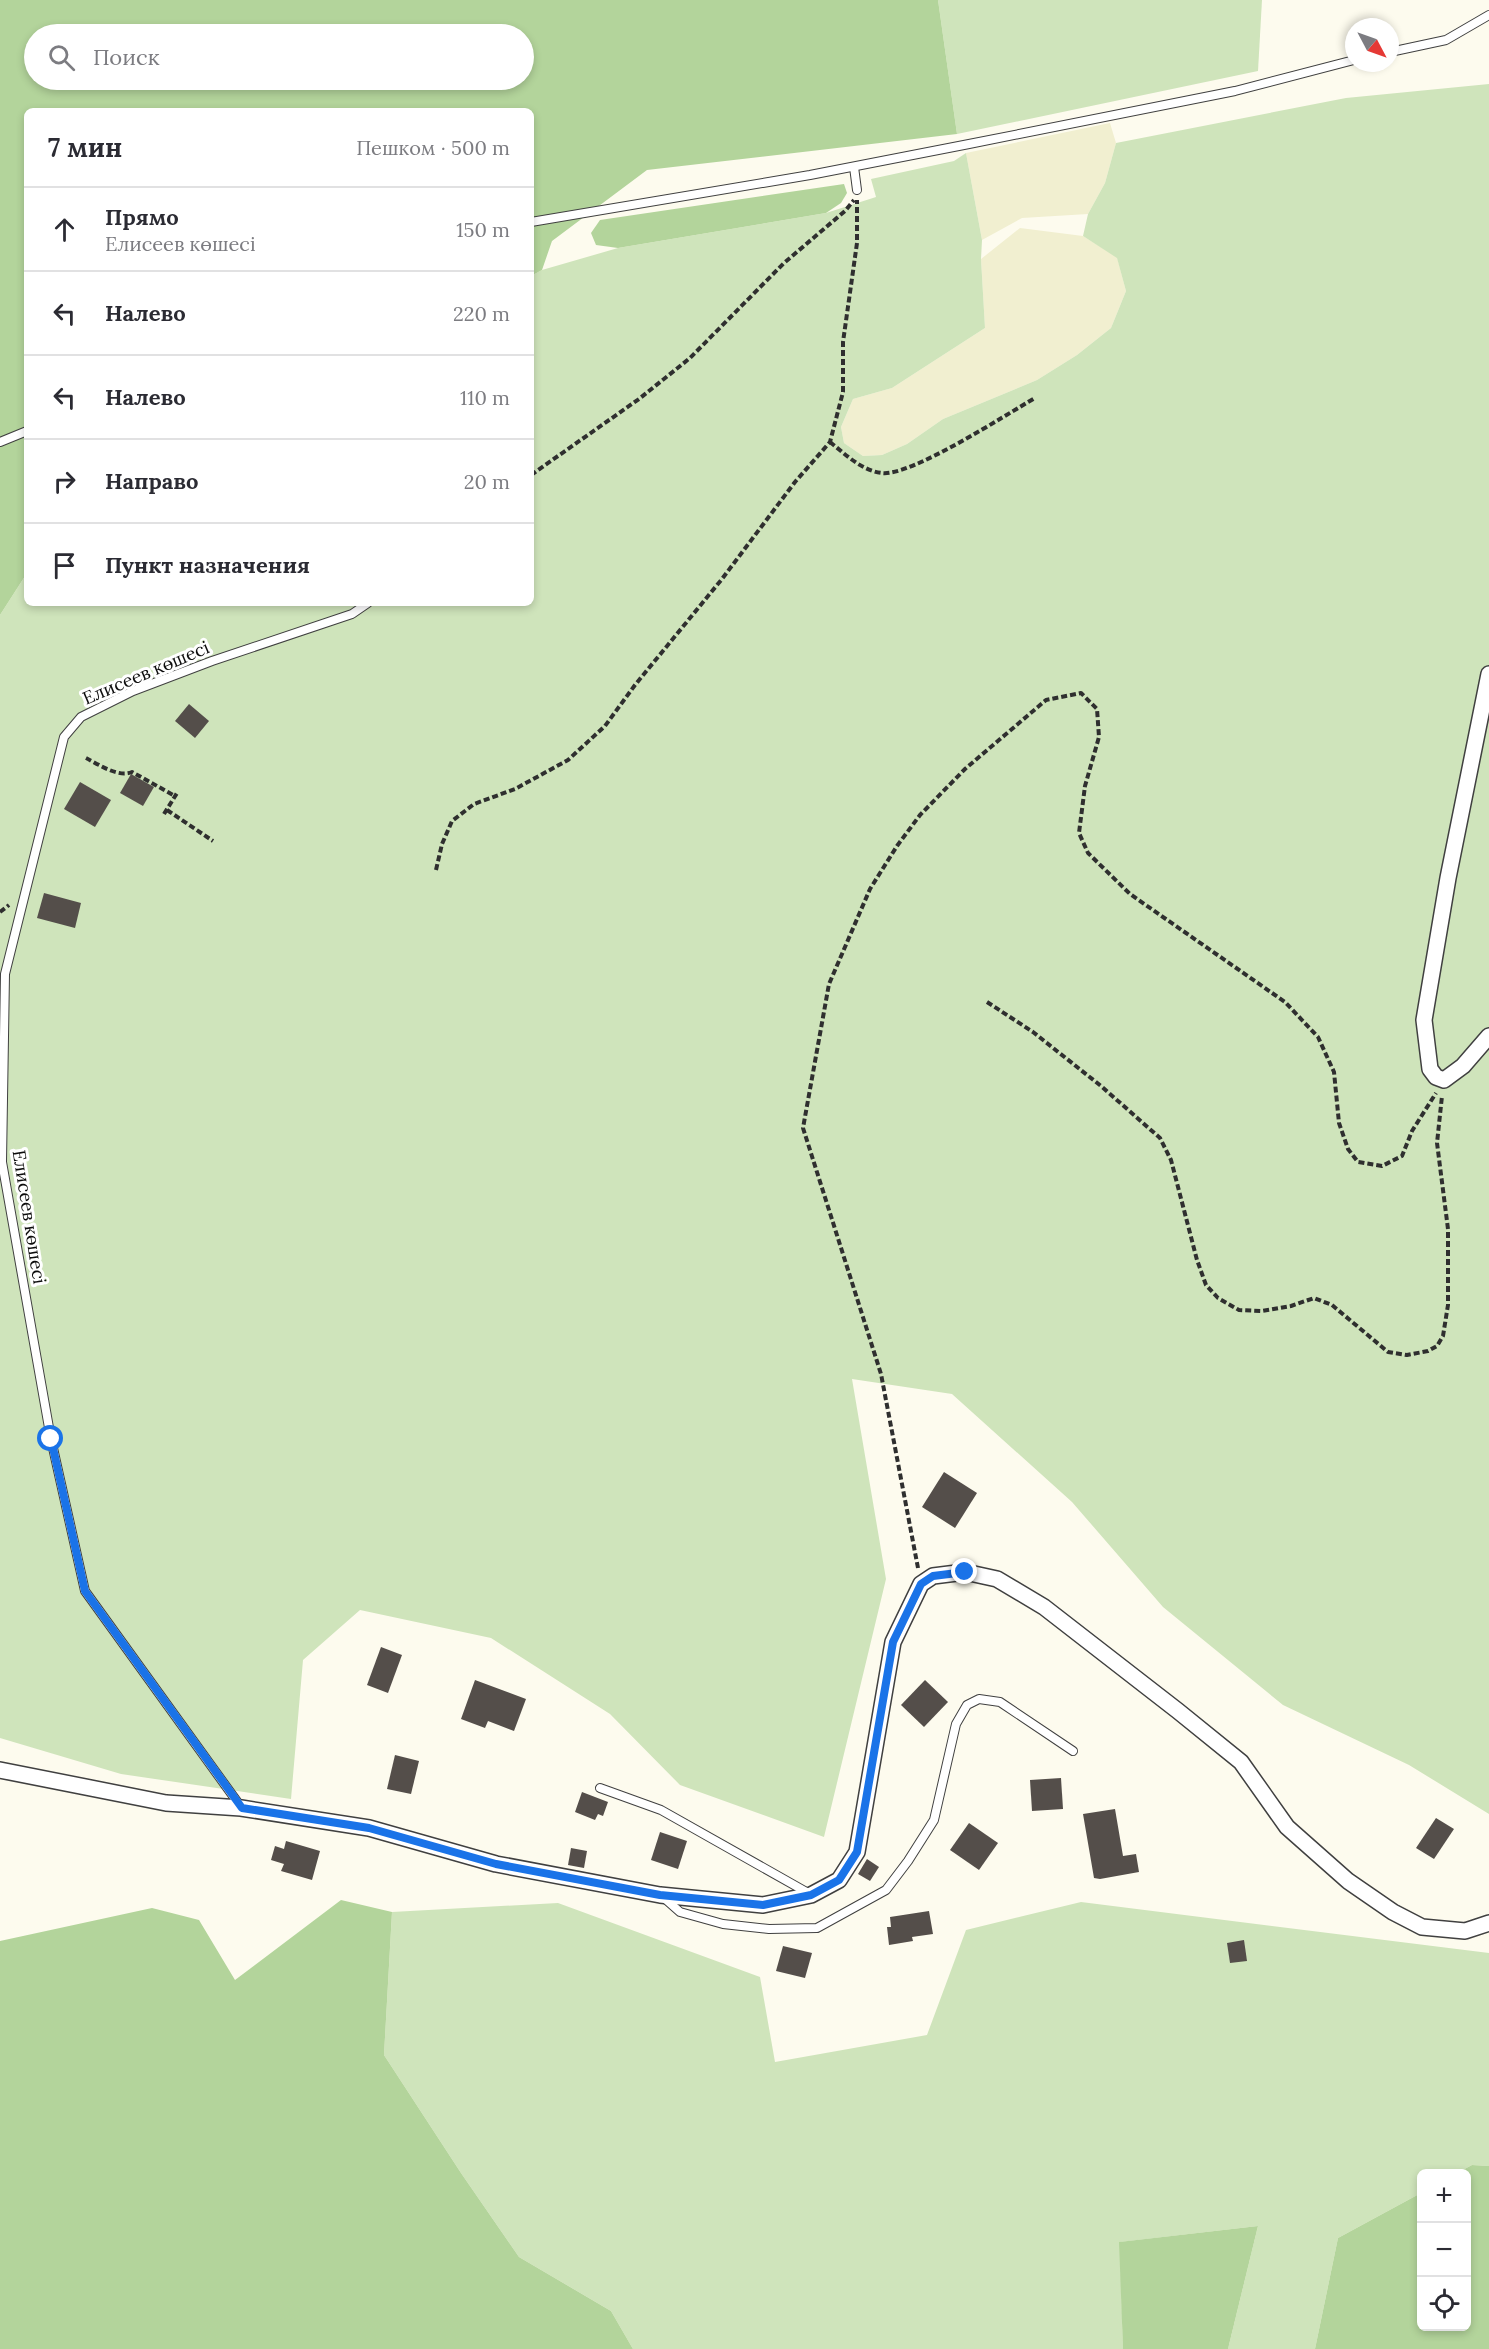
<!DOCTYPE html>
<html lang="ru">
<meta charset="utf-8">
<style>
body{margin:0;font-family:Lora,serif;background:#f2f2f3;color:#2b2b33}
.controls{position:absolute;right:18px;bottom:18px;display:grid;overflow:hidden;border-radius:9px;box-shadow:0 3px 9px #0003}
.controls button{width:54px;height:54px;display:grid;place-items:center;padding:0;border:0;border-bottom:2px solid #e1e1e2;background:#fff;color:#2b2b33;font:30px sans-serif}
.compass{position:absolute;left:1345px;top:18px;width:54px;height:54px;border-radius:50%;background:#fff;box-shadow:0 3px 9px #0003;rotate:131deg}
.stop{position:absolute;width:18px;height:18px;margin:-14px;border:4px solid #1a73e8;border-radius:50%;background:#fff}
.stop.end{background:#1a73e8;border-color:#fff;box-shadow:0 2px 6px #0008}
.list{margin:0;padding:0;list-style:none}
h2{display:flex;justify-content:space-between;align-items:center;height:78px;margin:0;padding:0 24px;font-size:26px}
h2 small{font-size:20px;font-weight:400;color:#7c7c81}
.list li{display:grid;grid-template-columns:39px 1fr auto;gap:18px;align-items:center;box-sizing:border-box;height:84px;padding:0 24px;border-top:2px solid #e1e1e2}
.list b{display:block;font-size:22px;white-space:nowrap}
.list p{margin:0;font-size:20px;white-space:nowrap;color:#7c7c81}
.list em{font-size:20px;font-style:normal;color:#7c7c81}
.icon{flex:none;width:33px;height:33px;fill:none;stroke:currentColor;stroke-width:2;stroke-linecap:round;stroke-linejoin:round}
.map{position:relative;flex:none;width:1489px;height:2349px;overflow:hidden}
.search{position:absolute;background:#fff;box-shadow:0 3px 9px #0003;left:24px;top:24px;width:510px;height:66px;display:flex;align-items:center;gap:15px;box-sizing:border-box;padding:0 21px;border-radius:33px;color:#7c7c81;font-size:22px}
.panel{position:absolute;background:#fff;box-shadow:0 3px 9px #0003;left:24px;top:108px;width:510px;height:498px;border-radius:9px}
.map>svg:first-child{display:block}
</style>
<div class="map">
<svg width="1489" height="2349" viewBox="0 0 1489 2349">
<rect width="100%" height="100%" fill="#fdfbee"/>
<g fill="#f1efd0">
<polygon points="1110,123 1116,143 1105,183 1088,214 1022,218 982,240 966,153"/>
<polygon points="1020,228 1083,236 1117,257 1126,291 1111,328 1077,355 1037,380 943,419 907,444 882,455 863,456 844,443 841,427 853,399 892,388 985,328 981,259"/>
</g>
<g fill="#cfe4bb">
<polygon points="938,0 1262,0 1258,71 957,134"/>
<polygon points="1489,84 1489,1814 1409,1765 1283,1705 1163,1607 1072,1502 952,1394 852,1379 886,1579 824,1837 680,1785 610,1714 491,1638 360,1610 303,1660 291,1799 121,1774 0,1738 0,615 27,573 27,603 531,603 531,276 542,270 618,248 826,213 876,197 871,179 954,161 966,153 982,240 981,259 985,328 892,388 853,399 841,427 844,443 863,456 882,455 907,444 943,419 1037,380 1077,355 1111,328 1126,291 1117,258 1083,236 1088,214 1105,183 1116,143 1346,98"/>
<polygon points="1081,1902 1489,1953 1489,2166 1472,2165 1457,2173 1422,2174 1421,2193 1338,2238 1315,2349 1228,2349 1258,2226 1120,2242 1123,2349 633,2349 611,2311 519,2257 461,2173 384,2055 392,1912 558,1903 760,1977 775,2062 927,2035 966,1930"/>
</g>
<g fill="#b3d49b" fill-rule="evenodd">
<path d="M0,0H938L957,134L647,170L552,241L542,270L531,276V111H27V573L0,615ZM34,34H524V80H34Z"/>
<polygon points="844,184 847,193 841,203 826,213 618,248 596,245 591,233 600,220"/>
<polygon points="341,1900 392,1912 384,2055 461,2173 519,2257 611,2311 633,2349 0,2349 0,1941 152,1908 199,1920 235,1980"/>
<polygon points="1472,2165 1489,2166 1489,2349 1315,2349 1338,2238 1421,2193 1422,2326 1466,2326 1466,2174 1457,2173"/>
<polygon points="1258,2226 1228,2349 1123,2349 1119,2242"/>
</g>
<g fill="#544e4a">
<polygon points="189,704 209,721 195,738 175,721"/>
<polygon points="131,774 154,787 143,806 120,793"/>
<polygon points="80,782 111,800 95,827 64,809"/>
<polygon points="44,893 81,903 75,928 37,918"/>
<polygon points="944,1472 977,1493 955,1528 922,1507"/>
<polygon points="381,1647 402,1655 388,1693 367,1685"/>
<polygon points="475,1680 526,1699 514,1731 488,1721 485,1728 461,1719"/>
<polygon points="925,1680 948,1702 924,1727 901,1705"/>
<polygon points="395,1755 419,1761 411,1794 387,1789"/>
<polygon points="1061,1778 1063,1809 1032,1811 1030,1780"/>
<polygon points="582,1792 608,1802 603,1816 598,1814 595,1820 575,1812"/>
<polygon points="1115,1809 1123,1856 1136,1854 1139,1872 1100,1879 1094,1878 1083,1814"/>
<polygon points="1436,1818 1454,1829 1434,1859 1416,1848"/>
<polygon points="969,1823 998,1843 979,1870 950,1850"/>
<polygon points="660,1832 687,1841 678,1869 651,1860"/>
<polygon points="286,1841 320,1851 312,1880 281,1871 284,1864 271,1860 275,1846 284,1849"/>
<polygon points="571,1848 587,1851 584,1868 568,1865"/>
<polygon points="867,1859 879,1867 870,1881 858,1874"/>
<polygon points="929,1911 933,1934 912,1937 913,1941 889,1945 887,1927 891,1927 890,1917"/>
<polygon points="1244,1940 1247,1961 1230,1963 1227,1943"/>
<polygon points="783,1946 812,1953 805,1978 776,1971"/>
</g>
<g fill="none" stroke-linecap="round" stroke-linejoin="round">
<g stroke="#404040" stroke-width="10">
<g id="lane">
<polyline points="1390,52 1446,40 1489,15"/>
<polyline points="854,167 857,190"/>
<polyline points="531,222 810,175 969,144 1235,91 1354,60"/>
<polyline points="0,442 27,431"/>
<polyline points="600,1788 661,1810 810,1894"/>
<polyline points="241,1807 85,1591 51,1439 2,1162 5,974 64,737 81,717 133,691 212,661 352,614 368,603"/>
<polyline points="663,1897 680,1912 723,1924 769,1929 817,1928 886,1890 908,1861 934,1820 956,1724 967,1705 979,1699 1000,1702 1073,1751"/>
</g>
</g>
<g stroke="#404040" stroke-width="18">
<g id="street">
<polyline points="1489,674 1448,878 1424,1020 1430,1069 1436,1077 1444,1080 1463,1066 1489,1036"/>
<polyline points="0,1770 166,1803 241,1808 369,1828 496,1864 660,1895 763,1905 811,1895 839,1880 857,1852 893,1642 921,1584 933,1576 965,1572 997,1579 1044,1607 1178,1711 1241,1762 1287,1827 1348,1881 1393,1912 1422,1927 1465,1931 1489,1923"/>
</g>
</g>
<g stroke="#2f2f2f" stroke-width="4" stroke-dasharray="6 3" stroke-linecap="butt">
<path d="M830,442C845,454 862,471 882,473C910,477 1007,414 1035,398"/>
<polyline points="531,475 639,399 690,358 784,263 845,211 854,200"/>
<path d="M86,758C98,764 118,778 132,772L175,796"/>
<polyline points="167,810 213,841"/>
<polyline points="164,814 177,793"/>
<polyline points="436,870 442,844 452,821 474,804 515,789 568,760 605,726 635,685 722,579 795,482 830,442 843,392 843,342 857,243 857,200"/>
<polyline points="0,912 9,905"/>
<polyline points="987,1002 1033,1032 1101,1086 1160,1138 1171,1160 1197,1260 1206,1285 1218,1298 1239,1310 1262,1311 1291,1306 1314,1298 1332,1305 1388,1352 1407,1355 1428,1351 1437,1346 1443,1336 1448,1305 1448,1229 1437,1143 1442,1096"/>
<polyline points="918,1568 881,1374 803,1128 829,984 870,889 897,846 920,815 965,769 1046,700 1081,693 1097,709 1099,737 1085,786 1079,833 1088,853 1130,894 1285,1002 1318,1037 1334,1072 1339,1123 1348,1149 1358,1162 1382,1166 1402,1156 1412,1131 1436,1093"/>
</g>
<use href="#lane" stroke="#fff" stroke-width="8"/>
<use href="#street" stroke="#fff" stroke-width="15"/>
</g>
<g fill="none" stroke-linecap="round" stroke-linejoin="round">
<polyline stroke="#1a73e8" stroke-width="8" points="51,1439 85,1591 242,1808 369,1828 496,1864 660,1895 763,1905 811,1895 839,1880 857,1852 893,1642 921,1584 933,1576 965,1572"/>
</g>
<g text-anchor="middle" stroke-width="6" stroke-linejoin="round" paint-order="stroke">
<g font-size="18" fill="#0d0d0d" stroke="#fff">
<text transform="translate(146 673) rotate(-23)" y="6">Елисеев көшесі</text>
<text transform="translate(29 1217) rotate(81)" y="6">Елисеев көшесі</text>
</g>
</g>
</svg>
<div class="controls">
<button>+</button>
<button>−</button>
<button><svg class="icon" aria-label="locate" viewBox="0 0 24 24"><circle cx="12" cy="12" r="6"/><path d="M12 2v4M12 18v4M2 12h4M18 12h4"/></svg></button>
</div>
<svg class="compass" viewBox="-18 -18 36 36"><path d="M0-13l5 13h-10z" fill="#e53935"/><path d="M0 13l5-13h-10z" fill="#7c7c81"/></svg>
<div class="stop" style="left:51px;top:1439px"></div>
<div class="stop end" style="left:965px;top:1572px"></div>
<div class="search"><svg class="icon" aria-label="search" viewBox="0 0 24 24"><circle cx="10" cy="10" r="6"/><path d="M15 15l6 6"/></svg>Поиск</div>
<section class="panel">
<h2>7 мин<small>Пешком · 500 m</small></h2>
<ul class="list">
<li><svg class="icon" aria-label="ahead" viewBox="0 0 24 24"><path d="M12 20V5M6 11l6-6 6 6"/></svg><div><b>Прямо</b><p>Елисеев көшесі</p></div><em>150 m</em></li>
<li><svg class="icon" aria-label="left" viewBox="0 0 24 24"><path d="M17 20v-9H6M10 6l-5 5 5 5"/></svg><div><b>Налево</b></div><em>220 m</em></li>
<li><svg class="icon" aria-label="left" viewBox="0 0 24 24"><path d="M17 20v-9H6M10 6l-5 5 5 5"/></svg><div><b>Налево</b></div><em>110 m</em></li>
<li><svg class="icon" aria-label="right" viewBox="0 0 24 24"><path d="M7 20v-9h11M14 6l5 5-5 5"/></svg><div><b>Направо</b></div><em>20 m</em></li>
<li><svg class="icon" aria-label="arrive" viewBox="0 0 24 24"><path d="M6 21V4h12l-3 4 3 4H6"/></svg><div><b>Пункт назначения</b></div></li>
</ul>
</section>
</div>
